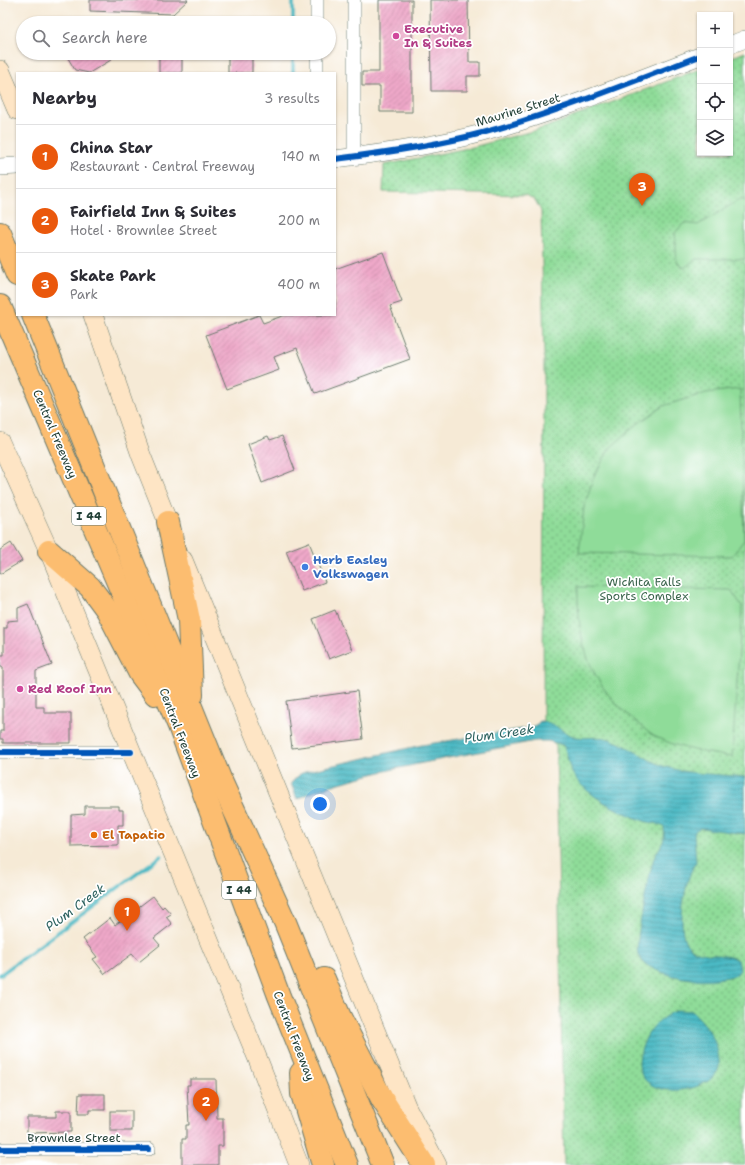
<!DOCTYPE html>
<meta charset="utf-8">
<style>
body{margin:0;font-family:"Shantell Sans",sans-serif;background:#f2f2f3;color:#2b2b33}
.controls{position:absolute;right:12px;top:12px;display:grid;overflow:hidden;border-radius:0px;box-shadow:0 1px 3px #0004}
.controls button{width:36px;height:36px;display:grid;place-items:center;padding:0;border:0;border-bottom:1px solid #e1e1e2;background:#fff;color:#2b2b33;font:20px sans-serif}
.you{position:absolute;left:320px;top:804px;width:14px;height:14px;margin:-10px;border:3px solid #fff;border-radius:50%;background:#1a73e8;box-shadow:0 0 0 6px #1a73e833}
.badge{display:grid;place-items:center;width:26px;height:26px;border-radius:50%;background:#ea580c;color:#fff;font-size:13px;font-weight:700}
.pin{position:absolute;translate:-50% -33px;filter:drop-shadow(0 1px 2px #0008)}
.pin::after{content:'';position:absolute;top:21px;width:14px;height:12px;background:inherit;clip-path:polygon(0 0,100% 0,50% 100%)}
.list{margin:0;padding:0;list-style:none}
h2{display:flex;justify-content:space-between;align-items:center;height:52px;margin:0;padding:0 16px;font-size:17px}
h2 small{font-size:13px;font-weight:400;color:#7c7c81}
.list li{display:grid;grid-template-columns:26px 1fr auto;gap:12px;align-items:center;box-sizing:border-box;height:64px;padding:0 16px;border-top:1px solid #e1e1e2}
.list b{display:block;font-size:15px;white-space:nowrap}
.list p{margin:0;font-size:13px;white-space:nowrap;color:#7c7c81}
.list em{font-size:13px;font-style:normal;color:#7c7c81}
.icon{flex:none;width:22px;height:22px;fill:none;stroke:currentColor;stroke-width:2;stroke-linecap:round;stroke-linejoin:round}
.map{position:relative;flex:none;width:745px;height:1165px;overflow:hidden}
.search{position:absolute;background:#fff;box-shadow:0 1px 3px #0004;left:16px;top:16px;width:320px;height:44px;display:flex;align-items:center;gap:10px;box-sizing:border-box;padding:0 14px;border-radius:22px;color:#7c7c81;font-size:15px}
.panel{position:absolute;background:#fff;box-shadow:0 1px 3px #0004;left:16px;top:72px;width:320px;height:244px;border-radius:0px}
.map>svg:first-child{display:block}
</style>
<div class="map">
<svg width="745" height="1165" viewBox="0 0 745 1165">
<defs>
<pattern id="park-dots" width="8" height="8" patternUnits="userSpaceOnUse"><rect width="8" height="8" fill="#8fdc99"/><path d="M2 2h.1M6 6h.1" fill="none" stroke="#74b47e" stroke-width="1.8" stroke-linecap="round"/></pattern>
<pattern id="water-rules" width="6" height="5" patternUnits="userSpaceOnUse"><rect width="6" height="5" fill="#4bb9c4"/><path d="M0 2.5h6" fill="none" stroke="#3e98a0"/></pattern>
<pattern id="building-hatch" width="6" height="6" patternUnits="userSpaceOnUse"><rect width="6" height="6" fill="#efa8c9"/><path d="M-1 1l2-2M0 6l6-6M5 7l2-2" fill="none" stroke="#c18aa4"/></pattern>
</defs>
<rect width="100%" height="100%" fill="#fff"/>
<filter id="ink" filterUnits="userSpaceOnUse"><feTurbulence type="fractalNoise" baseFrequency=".025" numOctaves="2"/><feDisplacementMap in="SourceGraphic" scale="8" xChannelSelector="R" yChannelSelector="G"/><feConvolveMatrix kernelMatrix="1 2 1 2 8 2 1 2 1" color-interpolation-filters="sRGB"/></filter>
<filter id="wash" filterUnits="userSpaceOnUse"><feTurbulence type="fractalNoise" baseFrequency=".012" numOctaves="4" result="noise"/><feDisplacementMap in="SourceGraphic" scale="16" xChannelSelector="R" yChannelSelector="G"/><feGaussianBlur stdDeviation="0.9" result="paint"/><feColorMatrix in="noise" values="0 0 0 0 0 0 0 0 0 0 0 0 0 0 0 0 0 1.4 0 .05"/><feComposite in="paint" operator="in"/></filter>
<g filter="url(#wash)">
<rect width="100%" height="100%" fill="#f6ead6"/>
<polygon fill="url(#park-dots)" stroke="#578c66" points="745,52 745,1165 564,1165 556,747 543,721 544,356 541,211 535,200 526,195 383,192 384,165 473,147 544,128 700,69 700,153 730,153 730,58"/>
<g fill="#8fdc99" stroke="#578c66">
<polygon points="739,200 745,200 745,259 696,259 684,268 677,262 675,233 684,223 698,225"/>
<polygon points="740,389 744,540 732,556 579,553 584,507 594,476 610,448 636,425 663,406 706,393"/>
<path d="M578,587L731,590L742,606L732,757C707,753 680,749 656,737C649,734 643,727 637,722C590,686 577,644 578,587Z"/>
</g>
<g fill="url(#water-rules)" stroke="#357b7c">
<path d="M540,721C555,722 560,732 573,736C585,740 597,735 609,739C628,745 644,759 663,766C688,775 719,774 745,777V834L701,828L696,830L694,834L696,862C685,876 674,936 690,948C703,958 723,952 738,960L740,970L736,975C713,982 687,981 664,973C655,970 641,964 638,954C634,945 650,870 654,858C660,845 666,844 664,827C657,823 651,823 644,821C620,812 588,797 574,776C567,766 569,755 563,745L548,741H535C485,751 435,760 385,771C355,778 325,786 297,799L291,783L300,774L308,771L422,745L534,727Z"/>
<path d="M678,1010L692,1011C704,1022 713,1034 717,1049C718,1055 720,1062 719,1067C712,1097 622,1105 642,1048C648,1029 660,1017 678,1010Z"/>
</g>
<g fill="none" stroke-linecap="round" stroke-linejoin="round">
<g stroke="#4bb9c4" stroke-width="3.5">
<polyline points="293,23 293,0"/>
<polyline points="293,73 293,53"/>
<polyline points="0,975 161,856"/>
</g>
</g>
<g id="blocks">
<g fill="url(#building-hatch)">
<polygon points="90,0 188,0 173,14 90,11"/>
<polygon points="379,0 412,0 412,112 380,112 380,86 362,86 362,72 379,72"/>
<polygon points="430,0 468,0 469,62 480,62 480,76 467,76 467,91 431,91"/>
<polygon points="65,53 112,53 111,60 89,73 75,70"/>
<rect x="159" y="53" width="23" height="20"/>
<rect x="228" y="53" width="24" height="20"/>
<polygon points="383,252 402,302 390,306 410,359 315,394 297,348 274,357 279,370 227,389 206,335 259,315 263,323 285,315 335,315 335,269"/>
<polygon points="268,436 270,440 282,436 295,470 262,483 248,444"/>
<polygon points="309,542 325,582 302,591 286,551"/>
<polygon points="11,543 22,561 0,574 0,550"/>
<polygon points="28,604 52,665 36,671 36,707 44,707 44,713 71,713 71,743 3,743 3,739 0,739 0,731 3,731 3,667 0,667 0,655 4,655 4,628 7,628 7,621 18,620 18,608"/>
<polygon points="335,610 352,650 329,659 313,619"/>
<polygon points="357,691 363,739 292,748 286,701"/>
<polygon points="85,806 119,806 119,810 123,810 123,825 118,825 118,845 71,846 71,815 85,814"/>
<polygon points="153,896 162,908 164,906 171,914 166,917 172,924 154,938 160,945 139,962 132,954 105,974 93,959 97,957 83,939 110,918 115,925"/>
<polygon points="190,1079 216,1079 217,1118 223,1118 223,1146 218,1146 218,1165 182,1165 182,1139 186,1139 186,1125 189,1125 187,1085 190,1085"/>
<polygon points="79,1094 105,1094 105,1110 89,1110 89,1114 78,1114"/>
<polygon points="56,1111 71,1111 71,1132 27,1133 27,1117 56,1117"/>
<rect x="110" y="1111" width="22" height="20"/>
</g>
</g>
</g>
<g filter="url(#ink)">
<use href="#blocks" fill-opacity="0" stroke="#6a7a6d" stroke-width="1"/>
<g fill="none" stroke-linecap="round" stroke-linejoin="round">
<g stroke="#6a7a6d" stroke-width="14">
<g id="minor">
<polyline points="354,0 354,157"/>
<polyline points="317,23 317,0"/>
<polyline points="317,73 317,53"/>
<polyline points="0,752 131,752"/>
<polyline points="0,1149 149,1149"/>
</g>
</g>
<g stroke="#6a7a6d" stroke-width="18">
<g id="tertiary">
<polyline points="730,45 745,39"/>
<path d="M335,159C384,153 434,146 482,133C556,113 628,83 700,56"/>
<polyline points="0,167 17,166"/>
</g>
</g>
<g stroke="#6a7a6d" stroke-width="20">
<g id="secondary">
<polyline points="0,70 17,110"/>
<polyline points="93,315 141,455 173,535"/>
<polyline points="0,442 49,551 259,1062 299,1165"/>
<polyline points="183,560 407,1108 437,1165"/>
</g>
</g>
<g stroke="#6a7a6d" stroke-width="24">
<g id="motorway">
<polyline points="0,233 17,275"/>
<polyline points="0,306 179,726 279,996 347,1165"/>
<polyline points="33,315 221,781 285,922 383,1165"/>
<polyline points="168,522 189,620 192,695"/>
<polyline points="49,551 90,587 107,610 140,674 155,694"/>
<polyline points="324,979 340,1017 382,1099 424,1165"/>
<polyline points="301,1073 302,1094 323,1165"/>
</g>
</g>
<use href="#minor" stroke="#fff" stroke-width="13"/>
<use href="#tertiary" stroke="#fff" stroke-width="17"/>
<use href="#secondary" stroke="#fee5c5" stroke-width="19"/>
<use href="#motorway" stroke="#fcbd6f" stroke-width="22"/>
<g stroke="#fff" stroke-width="8">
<g id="cycleway">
<path d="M335,159C384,153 434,146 482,133C556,113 628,83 700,56"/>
<polyline points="0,752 131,752"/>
<polyline points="0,1149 149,1149"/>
</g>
</g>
<use href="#cycleway" stroke="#0057b8" stroke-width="6"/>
</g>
</g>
<g fill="#d1479c" stroke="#fff" stroke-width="1.5">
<circle cx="396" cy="36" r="4"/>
<circle cx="20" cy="689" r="4"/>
</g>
<circle fill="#3f7fe0" stroke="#fff" stroke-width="1.5" cx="305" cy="567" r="4"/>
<circle fill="#e8710a" stroke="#fff" stroke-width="1.5" cx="94" cy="835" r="4"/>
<g text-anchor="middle" stroke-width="3.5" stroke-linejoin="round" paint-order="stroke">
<g fill="#fff" stroke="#627771" stroke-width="1">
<rect x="72" y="507" width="34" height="18" rx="3"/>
<rect x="222" y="881" width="34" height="18" rx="3"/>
</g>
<g font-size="11" font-weight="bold" fill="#1f3d34">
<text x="89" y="520">I 44</text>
<text x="239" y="894">I 44</text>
</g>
<g font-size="12" font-weight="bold" fill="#b23c85" stroke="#fff" text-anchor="start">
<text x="404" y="33">Executive<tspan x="404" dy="14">In &amp; Suites</tspan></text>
<text x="28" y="693">Red Roof Inn</text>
</g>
<g font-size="12" fill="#1f3d34" stroke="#fff">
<text transform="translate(518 110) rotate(-17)" y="4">Maurine Street</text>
<text transform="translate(55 434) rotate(67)" y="4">Central Freeway</text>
<text transform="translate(180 733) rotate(69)" y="4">Central Freeway</text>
<text transform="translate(294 1036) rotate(69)" y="4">Central Freeway</text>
<text x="74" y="1142">Brownlee Street</text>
</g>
<g font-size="12" font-weight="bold" fill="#366cbe" stroke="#fff" text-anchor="start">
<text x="313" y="564">Herb Easley<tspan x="313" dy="14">Volkswagen</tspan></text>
</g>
<g font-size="12" fill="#3b654d" stroke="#fff">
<text x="644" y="586">Wichita Falls<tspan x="644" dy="14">Sports Complex</tspan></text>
</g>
<g font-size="12" font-weight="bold" fill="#c56008" stroke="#fff" text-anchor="start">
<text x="102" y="839">El Tapatio</text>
</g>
<g font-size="13" font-style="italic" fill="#2c625f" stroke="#fff">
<text transform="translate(499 733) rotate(-8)" y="5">Plum Creek</text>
<text transform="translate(75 907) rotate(-36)" y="5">Plum Creek</text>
</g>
</g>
</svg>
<div class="controls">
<button>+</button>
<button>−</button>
<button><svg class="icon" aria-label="locate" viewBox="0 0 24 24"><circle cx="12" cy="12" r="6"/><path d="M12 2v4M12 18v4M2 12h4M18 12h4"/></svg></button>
<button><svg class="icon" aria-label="layers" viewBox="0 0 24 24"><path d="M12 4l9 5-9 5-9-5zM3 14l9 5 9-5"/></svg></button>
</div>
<div class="you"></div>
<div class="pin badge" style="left:127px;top:931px">1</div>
<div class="pin badge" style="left:206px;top:1121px">2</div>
<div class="pin badge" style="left:642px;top:206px">3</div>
<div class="search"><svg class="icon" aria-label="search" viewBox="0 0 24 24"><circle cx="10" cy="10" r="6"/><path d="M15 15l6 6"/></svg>Search here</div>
<section class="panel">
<h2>Nearby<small>3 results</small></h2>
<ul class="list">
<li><span class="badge">1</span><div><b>China Star</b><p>Restaurant · Central Freeway</p></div><em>140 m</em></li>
<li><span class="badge">2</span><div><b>Fairfield Inn &amp; Suites</b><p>Hotel · Brownlee Street</p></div><em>200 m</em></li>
<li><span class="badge">3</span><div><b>Skate Park</b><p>Park</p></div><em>400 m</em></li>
</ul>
</section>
</div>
